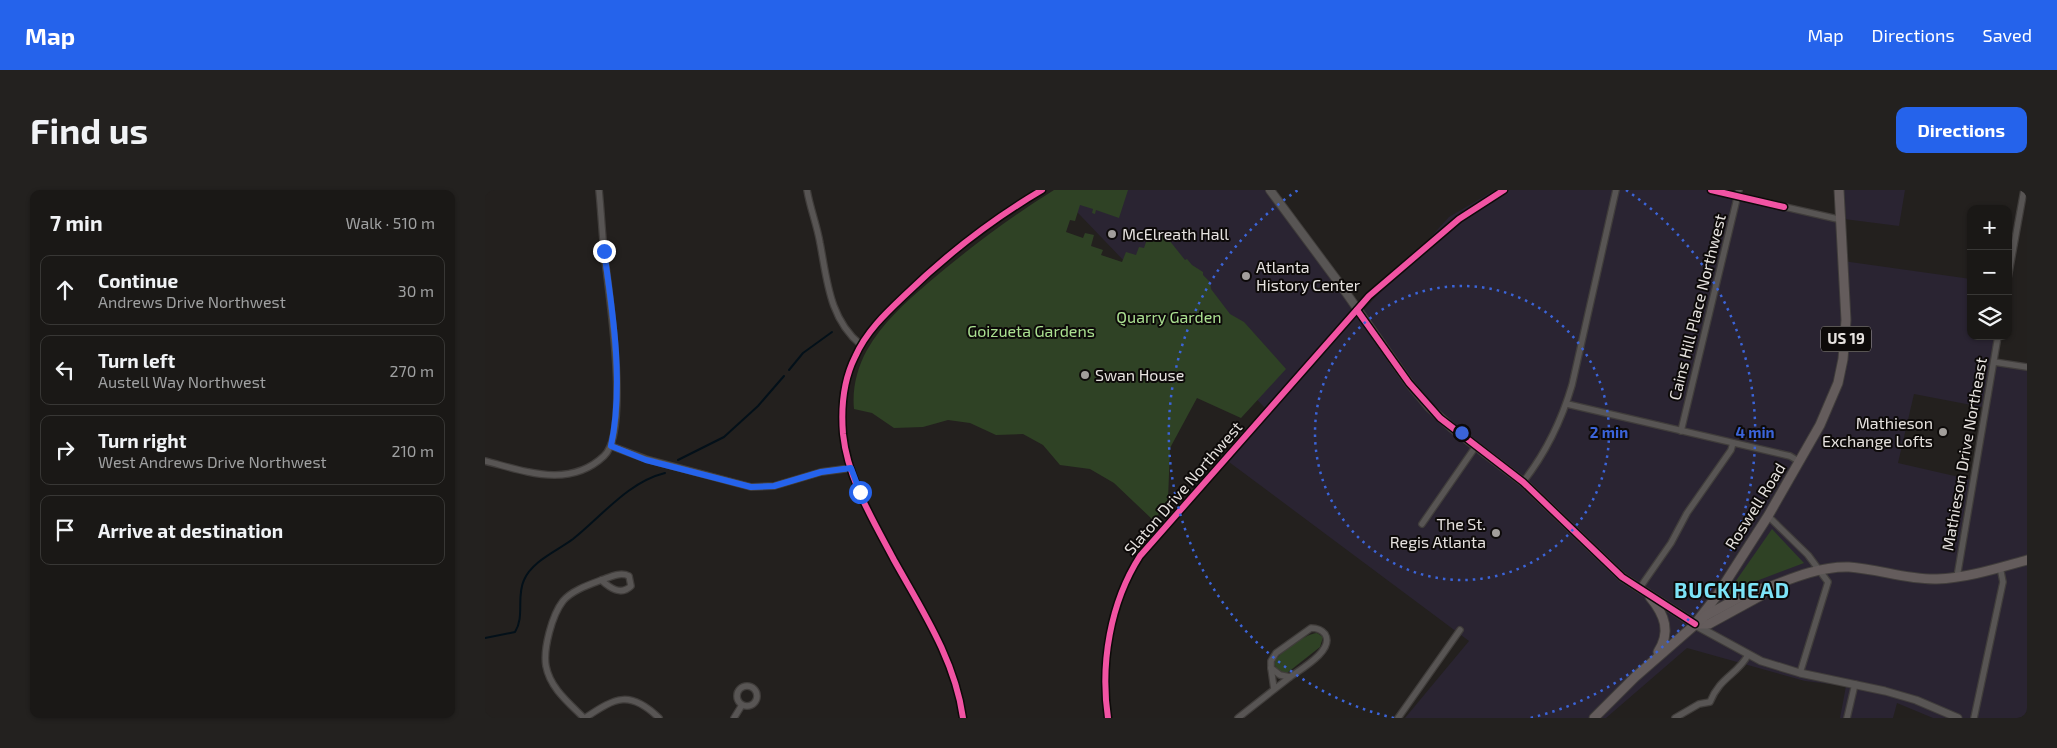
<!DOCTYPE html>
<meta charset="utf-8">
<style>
body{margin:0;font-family:"Exo 2",sans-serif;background:#23211f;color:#f1f3f6}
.controls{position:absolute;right:15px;top:15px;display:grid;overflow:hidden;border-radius:10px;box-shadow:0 1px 4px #0004}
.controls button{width:45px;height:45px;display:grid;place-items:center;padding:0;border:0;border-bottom:1px solid #383735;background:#1a1816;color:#f1f3f6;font:25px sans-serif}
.stop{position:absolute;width:15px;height:15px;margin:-11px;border:4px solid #2563eb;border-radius:50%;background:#fff}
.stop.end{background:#2563eb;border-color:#fff;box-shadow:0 1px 5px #0008}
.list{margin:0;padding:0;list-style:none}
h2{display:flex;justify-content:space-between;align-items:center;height:65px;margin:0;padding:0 20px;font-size:21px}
h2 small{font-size:16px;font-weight:400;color:#9fa0a1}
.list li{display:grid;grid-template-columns:32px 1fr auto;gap:15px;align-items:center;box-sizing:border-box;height:70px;margin:0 10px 10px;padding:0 10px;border:1px solid #383735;border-radius:10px}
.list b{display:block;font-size:19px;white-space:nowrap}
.list p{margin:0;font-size:16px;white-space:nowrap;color:#9fa0a1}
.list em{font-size:16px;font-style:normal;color:#9fa0a1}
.icon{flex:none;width:28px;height:28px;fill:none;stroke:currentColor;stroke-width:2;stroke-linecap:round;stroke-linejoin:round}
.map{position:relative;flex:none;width:1542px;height:528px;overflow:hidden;border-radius:10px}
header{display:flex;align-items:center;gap:30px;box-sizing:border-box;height:70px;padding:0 25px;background:#2563eb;color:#fff}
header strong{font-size:24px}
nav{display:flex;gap:28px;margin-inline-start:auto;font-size:18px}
.intro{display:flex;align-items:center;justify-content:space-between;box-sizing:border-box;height:120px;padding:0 30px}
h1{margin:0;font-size:35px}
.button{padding:12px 22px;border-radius:10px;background:#2563eb;color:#fff;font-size:18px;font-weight:700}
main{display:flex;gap:30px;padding:0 30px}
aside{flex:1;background:#1a1816;border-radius:10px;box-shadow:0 1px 4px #0004}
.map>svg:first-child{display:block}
</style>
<header>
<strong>Map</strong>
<nav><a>Map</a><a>Directions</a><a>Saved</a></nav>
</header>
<div class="intro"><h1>Find us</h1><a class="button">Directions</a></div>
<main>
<aside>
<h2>7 min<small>Walk · 510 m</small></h2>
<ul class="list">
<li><svg class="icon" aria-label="ahead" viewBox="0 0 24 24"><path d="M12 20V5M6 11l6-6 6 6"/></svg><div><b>Continue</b><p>Andrews Drive Northwest</p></div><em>30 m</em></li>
<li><svg class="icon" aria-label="left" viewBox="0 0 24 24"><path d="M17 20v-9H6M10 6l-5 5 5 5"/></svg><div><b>Turn left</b><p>Austell Way Northwest</p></div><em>270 m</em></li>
<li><svg class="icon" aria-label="right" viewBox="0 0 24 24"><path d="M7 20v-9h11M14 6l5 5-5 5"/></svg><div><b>Turn right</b><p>West Andrews Drive Northwest</p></div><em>210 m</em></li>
<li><svg class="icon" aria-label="arrive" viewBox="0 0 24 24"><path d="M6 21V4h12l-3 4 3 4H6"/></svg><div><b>Arrive at destination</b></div></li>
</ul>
</aside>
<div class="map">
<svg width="1542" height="528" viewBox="0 0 1542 528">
<rect width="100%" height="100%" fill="#23201e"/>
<path fill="#2a2432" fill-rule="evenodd" d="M571,0H782L876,123L964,27L1010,0H1243L1358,29L1352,0H1420L1414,36L1359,29L1358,71L1486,89V146H1515L1512,172L1542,177V528H1448L1412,513L1408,528H1355L1361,496L1320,491L1202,458L1121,528H920L984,451L740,269L780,218ZM1429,204L1502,218L1487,290L1413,273Z"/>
<g fill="#2f4225">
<path d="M569,0H643L634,28L611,20L610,24L607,23L608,19L595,15L590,31L585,30L581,42L598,48L600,43L609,45L606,56L618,60L616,65L637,72L641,62L651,65L654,57L659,58L664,43L676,40L700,70L702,69L707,75L718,82V85L725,92L726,99L745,124L759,132L801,179L756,228L712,208L685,258L683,310L669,331L629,293L605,279L575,275L558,255L538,244L511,245L485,233L463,230L438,237L409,238L387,223L369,219C367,199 372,178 382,160C397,133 420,113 443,93C483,59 524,28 569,0Z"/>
<polygon points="1287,339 1319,373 1261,395 1239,408"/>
<path d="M832,443L838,447L835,457L802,483H795L789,474C790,464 822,443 832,443Z"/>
</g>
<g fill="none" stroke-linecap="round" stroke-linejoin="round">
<g stroke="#031019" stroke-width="2">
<polyline points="304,180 318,163 347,142"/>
<polyline points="193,270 239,247 273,216 299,186"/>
<path d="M0,448L30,442C40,426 31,407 39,390C47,371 72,361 88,349C117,326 143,292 180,283"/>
</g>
<g stroke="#403d3b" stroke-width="8">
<g id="minor">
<path d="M322,0C325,18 332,35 335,53C342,89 344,129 376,155"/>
<polyline points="1226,0 1357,30"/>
<polyline points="1523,88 1539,0"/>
<polyline points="1509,172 1542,177"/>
<polyline points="1082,214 1305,266 1315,272"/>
<polyline points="1196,241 1254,0"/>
<polyline points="126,256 161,269 266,297 289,296 336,282 366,278"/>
<path d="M0,271C40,281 84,299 119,266C146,241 123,99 119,61C117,41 116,20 114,0"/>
<path d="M1038,292C1060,264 1077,229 1087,195L1131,0"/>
<polyline points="1283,326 1323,365 1343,392 1315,483"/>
<polyline points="937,334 991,256"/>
<polyline points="1472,387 1513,146"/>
<polyline points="1154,399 1186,353 1202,323 1246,260 1248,253"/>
<path d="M826,438C831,438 836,439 840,444C850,460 816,479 805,487L795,485L786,478V471L791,463Z"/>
<polyline points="786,478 789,499"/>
<circle cx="262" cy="506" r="10"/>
<path d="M99,528C84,513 65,498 61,476C58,459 67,425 78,411C87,400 106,394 119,389C127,386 136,382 144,386L146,396C136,406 125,398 116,390"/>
<path d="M100,528C131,507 145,500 174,528"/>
<polyline points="249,528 257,515"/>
<path d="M478,528C470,470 437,420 409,370C388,330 363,290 358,244C356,219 358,191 370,167C381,142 400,124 419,106C461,65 506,30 557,0"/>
<path d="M623,528C615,474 625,413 655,366L884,106L974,29L1019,0"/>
<polyline points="753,528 805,487"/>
<polyline points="913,528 975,440"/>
<path d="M1190,528L1214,514L1225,512C1235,487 1252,485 1263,465"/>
<polyline points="1362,528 1370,494"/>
<polyline points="1489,528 1518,392 1515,377"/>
</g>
</g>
<g stroke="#403d3b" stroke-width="9">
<polyline id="tertiary" points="1210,435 1276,471 1315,483 1400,501 1431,510 1473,528"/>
</g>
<g stroke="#403d3b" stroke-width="10">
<polyline id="secondary" points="785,0 857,97 924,193 944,217 967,238 1038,292 1137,387 1210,434"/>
</g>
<g stroke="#403d3b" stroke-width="11">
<polyline id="primary" points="1213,430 1231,407 1283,326 1335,235 1353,193 1358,169 1361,130 1354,0"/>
</g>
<g stroke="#403d3b" stroke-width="11">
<g id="trunk">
<path d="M1165,407C1180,425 1186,442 1173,462"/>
<polyline points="1210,434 1224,434 1277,405 1279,399"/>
<path d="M1109,528L1150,487L1220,426L1272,398L1279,399C1305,389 1335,376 1364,377C1394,379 1422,390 1452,389C1482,388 1513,378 1542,370"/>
</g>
</g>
<use href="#minor" stroke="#585554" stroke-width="5.5"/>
<use href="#tertiary" stroke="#585554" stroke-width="7"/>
<use href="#secondary" stroke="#585554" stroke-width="8"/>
<use href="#primary" stroke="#645c5c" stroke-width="9"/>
<use href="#trunk" stroke="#645c5c" stroke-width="9"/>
<g stroke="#0d0a09" stroke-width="9">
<g id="cycleway">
<polyline points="1226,0 1299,17"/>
<polyline points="872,120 924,193 955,228 1038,292 1137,387 1210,434"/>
<path d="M478,528C470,470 437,420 409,370C388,330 363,290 358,244C356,219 358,191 370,167C381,142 400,124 419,106C461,65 506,30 557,0"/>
<path d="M623,528C615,474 625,413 655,366L884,106L974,29L1019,0"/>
</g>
</g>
<use href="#cycleway" stroke="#f153a3" stroke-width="6"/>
</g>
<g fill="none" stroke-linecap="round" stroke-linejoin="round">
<path stroke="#2563eb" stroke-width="6" d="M119,61C128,123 139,194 126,256L161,270L266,297L289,296L336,282L366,278L375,302"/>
</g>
<g fill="none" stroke="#3b64d9" stroke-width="2.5" stroke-dasharray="2.5 5">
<circle cx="977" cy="243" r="147"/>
<path d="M909 528A293 293 0 0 1 813 0M1141 0A293 293 0 0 1 1045 528"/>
</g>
<g fill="#a29e9b" stroke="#0d0a09" stroke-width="2">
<circle cx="627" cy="44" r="5"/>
<circle cx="761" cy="86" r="5"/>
<circle cx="600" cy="185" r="5"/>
<circle cx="1458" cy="242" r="5"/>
<circle cx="1011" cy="343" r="5"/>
</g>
<g text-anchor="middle" stroke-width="4" stroke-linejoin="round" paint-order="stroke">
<rect fill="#0d0a09" stroke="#a5a19f" stroke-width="1" x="1336" y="136.5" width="50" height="25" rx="4"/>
<g font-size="15" font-weight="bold" fill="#e6e2df">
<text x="1361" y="154">US 19</text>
</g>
<g font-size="16" fill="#e6e2df" stroke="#0d0a09" text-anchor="start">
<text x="637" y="50">McElreath Hall</text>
<text x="771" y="83">Atlanta<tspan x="771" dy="18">History Center</tspan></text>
<text x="610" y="191">Swan House</text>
<text x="1448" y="239" text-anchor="end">Mathieson<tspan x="1448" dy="18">Exchange Lofts</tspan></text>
<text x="1001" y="340" text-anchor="end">The St.<tspan x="1001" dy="18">Regis Atlanta</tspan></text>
</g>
<g font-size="16" fill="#e6e2df" stroke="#0d0a09">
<text transform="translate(1212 117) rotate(-76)" y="6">Cains Hill Place Northwest</text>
<text transform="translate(1479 264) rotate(-80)" y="6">Mathieson Drive Northeast</text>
<text transform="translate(698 298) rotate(-49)" y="6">Slaton Drive Northwest</text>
<text transform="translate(1270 316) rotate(-58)" y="6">Roswell Road</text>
</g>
<g font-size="16" fill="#abe091" stroke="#0d0a09">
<text x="684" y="133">Quarry Garden</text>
<text x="546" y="147">Goizueta Gardens</text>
</g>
<g font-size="21" font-weight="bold" letter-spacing="1" fill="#7ce3f7" stroke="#0d0a09">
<text x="1247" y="408">BUCKHEAD</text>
</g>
</g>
<circle cx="977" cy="243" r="8" fill="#3b64d9" stroke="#0d0a09" stroke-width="2.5"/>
<g font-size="15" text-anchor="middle" font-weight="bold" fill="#3b64d9" stroke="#0d0a09" stroke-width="4" stroke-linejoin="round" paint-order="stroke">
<text x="1124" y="248">2 min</text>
<text x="1270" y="248">4 min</text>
</g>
</svg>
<div class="controls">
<button>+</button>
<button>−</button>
<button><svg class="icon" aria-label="layers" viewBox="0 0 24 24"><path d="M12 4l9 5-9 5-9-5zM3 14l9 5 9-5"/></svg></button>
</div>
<div class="stop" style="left:375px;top:302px"></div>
<div class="stop end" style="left:119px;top:61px"></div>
</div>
</main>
